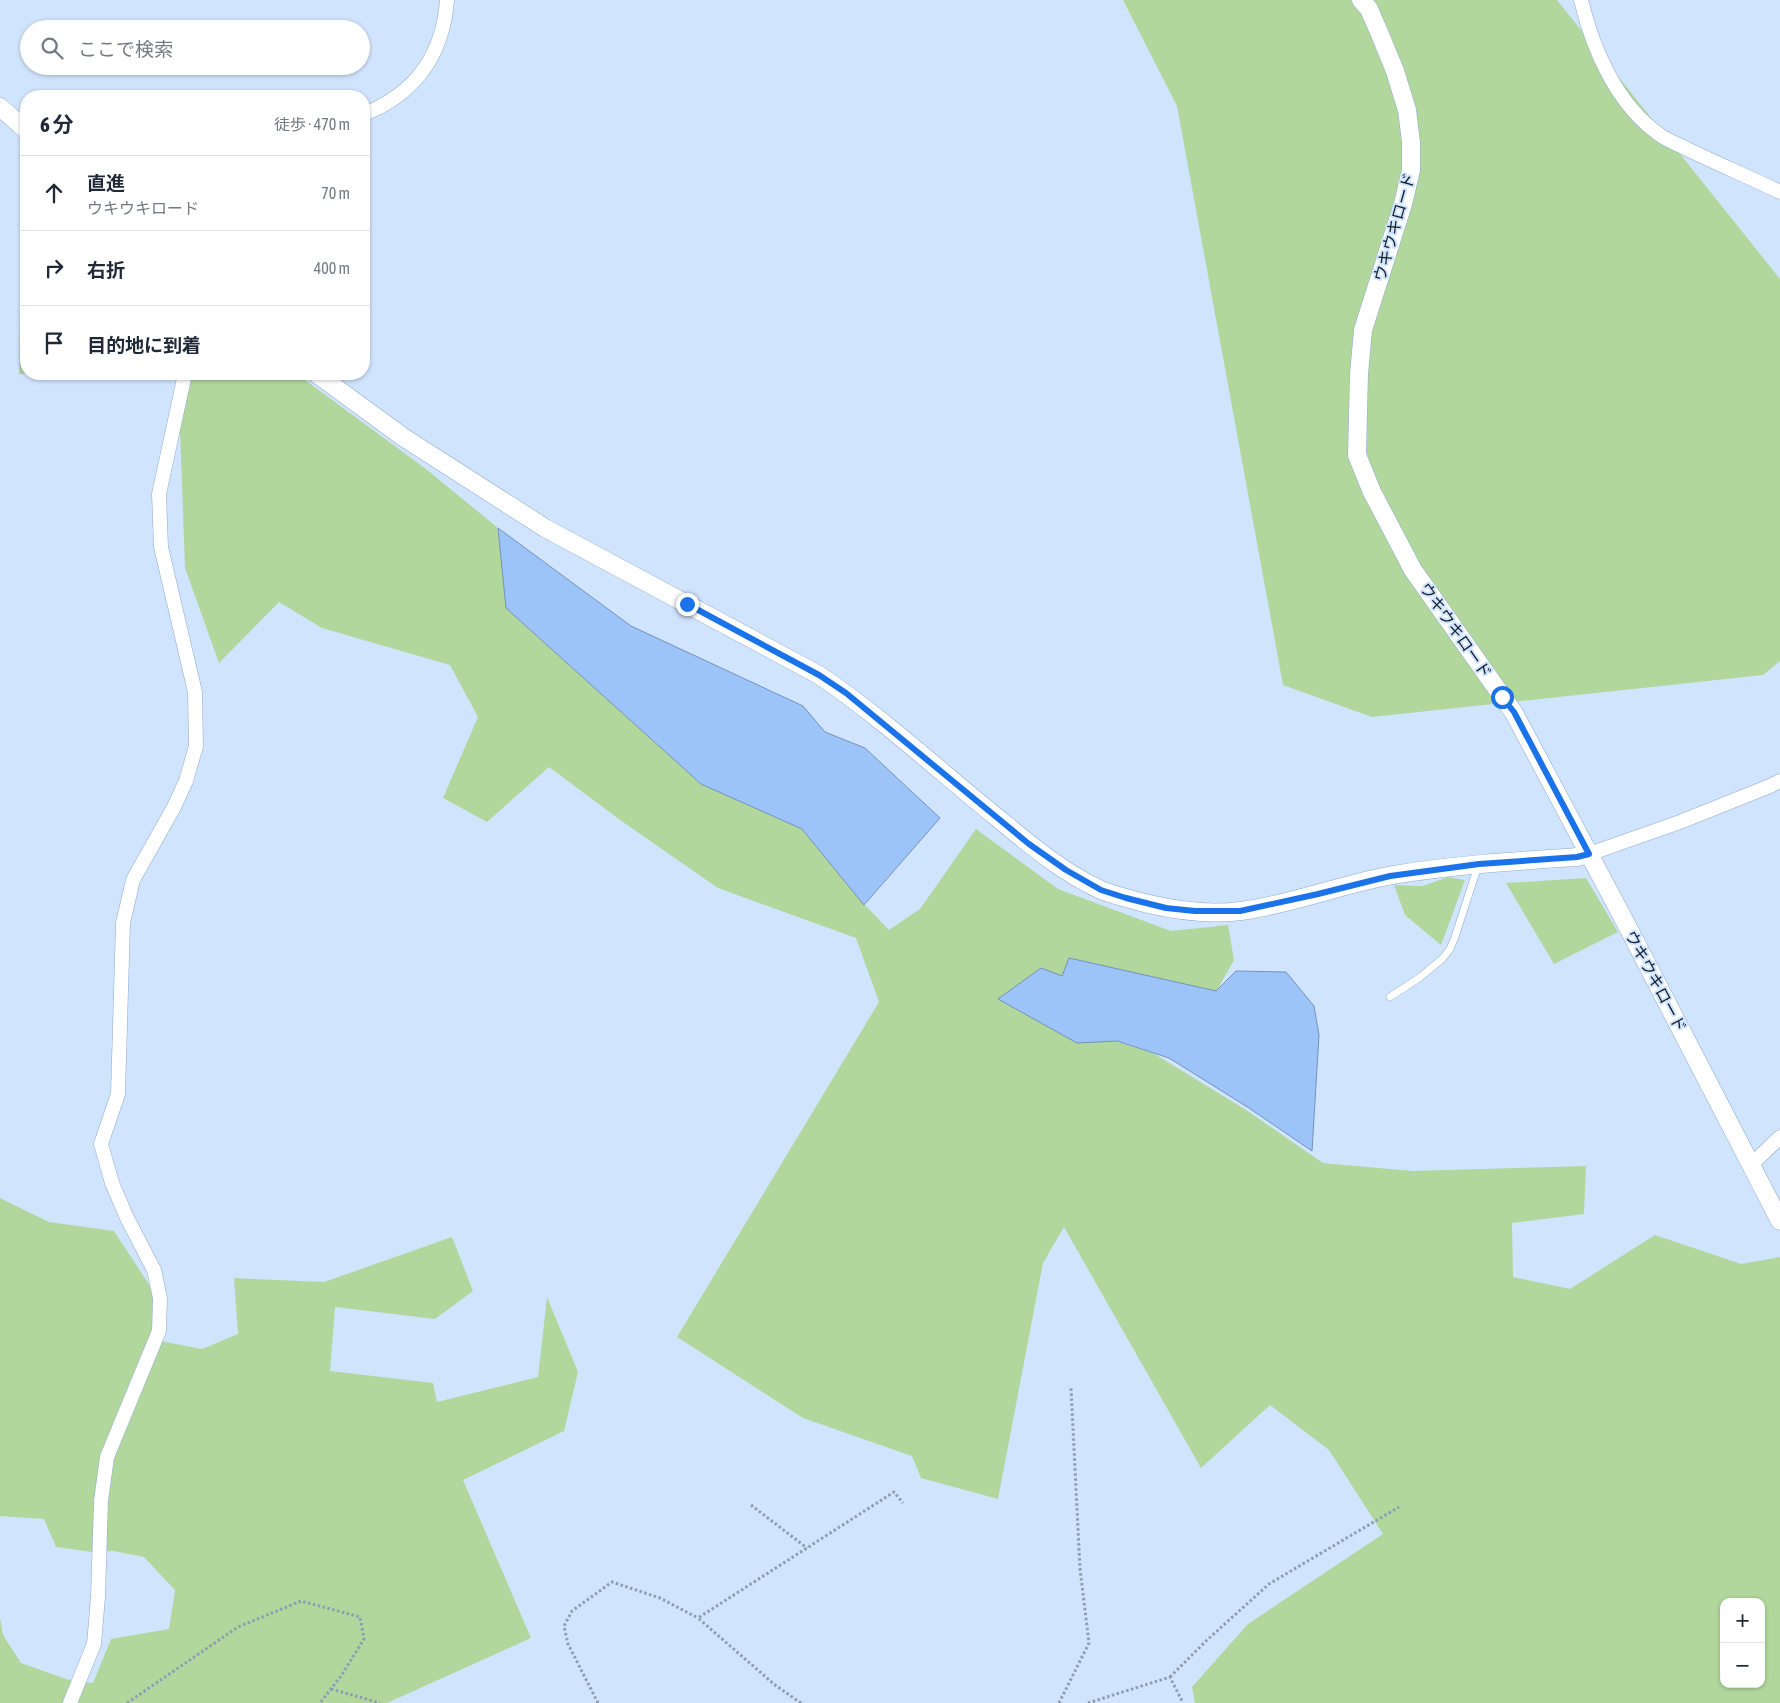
<!DOCTYPE html>
<html lang="ja">
<meta charset="utf-8">
<style>
body{margin:0;font-family:"Asap Condensed","Noto Sans JP",sans-serif;background:#f6f6f7;color:#1f2937}
.controls{position:absolute;right:15px;bottom:15px;display:grid;overflow:hidden;border-radius:10px;box-shadow:0 1px 4px #0004}
.controls button{width:45px;height:45px;display:grid;place-items:center;padding:0;border:0;border-bottom:1px solid #e0e1e3;background:#fff;color:#1f2937;font:25px sans-serif}
.stop{position:absolute;width:15px;height:15px;margin:-11px;border:4px solid #1a73e8;border-radius:50%;background:#fff}
.stop.end{background:#1a73e8;border-color:#fff;box-shadow:0 1px 5px #0008}
.list{margin:0;padding:0;list-style:none}
h2{display:flex;justify-content:space-between;align-items:center;height:65px;margin:0;padding:0 20px;font-size:21px}
h2 small{font-size:16px;font-weight:400;color:#747a83}
.list li{display:grid;grid-template-columns:32px 1fr auto;gap:15px;align-items:center;box-sizing:border-box;height:75px;padding:0 20px;border-top:1px solid #e0e1e3}
.list b{display:block;font-size:19px;white-space:nowrap}
.list p{margin:0;font-size:16px;white-space:nowrap;color:#747a83}
.list em{font-size:16px;font-style:normal;color:#747a83}
.icon{flex:none;width:28px;height:28px;fill:none;stroke:currentColor;stroke-width:2;stroke-linecap:round;stroke-linejoin:round}
.map{position:relative;flex:none;width:1780px;height:1703px;overflow:hidden}
.search{position:absolute;background:#fff;box-shadow:0 1px 4px #0004;left:20px;top:20px;width:350px;height:55px;display:flex;align-items:center;gap:12px;box-sizing:border-box;padding:0 18px;border-radius:28px;color:#747a83;font-size:19px}
.panel{position:absolute;background:#fff;box-shadow:0 1px 4px #0004;left:20px;top:90px;width:350px;height:290px;border-radius:20px}
.map>svg:first-child{display:block}
</style>
<div class="map">
<svg width="1780" height="1703" viewBox="0 0 1780 1703">
<rect width="100%" height="100%" fill="#d1e4fd"/>
<g fill="#b1d79d" fill-rule="evenodd">
<polygon points="1123,0 1557,0 1780,279 1780,661 1763,675 1372,717 1283,685 1177,106"/>
<polygon points="26,289 26,374 42,374 19,374 20,308"/>
<path d="M178,374H297L426,469L498,528L506,608L701,784L802,829L864,904L889,930L920,909L976,829L1058,889L1171,931L1228,925L1234,960L1216,992L1070,958L1105,1038L1153,1053L1246,1110L1323,1163L1412,1171L1586,1166L1584,1214L1512,1223L1513,1277L1570,1289L1655,1235L1741,1264L1780,1257V1703H1195L1192,1687L1248,1624L1383,1534L1329,1450L1270,1405L1201,1468L1064,1227L1043,1263L998,1499L921,1478L912,1456L803,1418L677,1337L879,1002L856,938L718,888L623,822L549,767L487,822L443,798L478,717L450,665L322,628L279,602L219,663L185,568ZM1724,1602H1761V1684H1724Z"/>
<polygon points="1448,877 1465,880 1441,945 1405,915 1394,885 1423,886"/>
<polygon points="1586,878 1618,932 1554,964 1506,883"/>
<polygon points="0,1198 49,1222 114,1231 152,1289 154,1312 152,1334 165,1342 202,1349 238,1334 234,1278 324,1282 452,1237 473,1291 435,1319 335,1307 330,1371 433,1383 437,1402 538,1377 547,1297 578,1372 564,1431 463,1480 531,1638 387,1703 0,1703 0,1618 3,1635 21,1663 69,1680 93,1683 111,1639 169,1629 175,1590 144,1557 113,1551 93,1552 56,1547 44,1519 0,1516"/>
</g>
<g fill="#9cc4f9" stroke="#7392bc">
<polygon points="498,528 631,626 803,706 825,732 865,748 940,818 864,905 802,829 701,784 506,608"/>
<polygon points="1069,958 1216,991 1236,971 1286,972 1314,1006 1319,1035 1312,1151 1249,1108 1169,1058 1117,1041 1077,1043 998,999 1041,968 1062,976"/>
</g>
<g fill="none" stroke-linecap="round" stroke-linejoin="round">
<g stroke="#8caad0" stroke-width="8">
<polyline id="service" points="1390,997 1419,978 1442,959 1450,949 1455,937 1478,866"/>
</g>
<g stroke="#8caad0" stroke-width="15">
<g id="minor">
<path d="M1581,0C1593,50 1617,105 1660,135C1668,141 1678,144 1687,149C1718,164 1749,177 1780,192"/>
<path d="M364,114C415,94 443,55 447,0"/>
<polyline points="1589,854 1680,822 1770,786 1780,781"/>
<polyline points="1751,1165 1780,1137"/>
<polyline points="70,1703 94,1644 98,1597 101,1501 107,1457 159,1331 160,1298 154,1270 127,1218 112,1183 101,1144 118,1094 123,923 133,880 174,807 186,781 196,746 195,692 161,547 159,494 185,374"/>
</g>
</g>
<g stroke="#8caad0" stroke-width="19">
<g id="tertiary">
<polyline points="1361,0 1369,9 1379,32 1395,71 1407,110 1411,142 1411,170 1403,204 1363,330 1359,374 1357,455 1372,492 1413,570 1514,713 1622,916 1780,1221"/>
<polyline points="0,107 26,130"/>
<path d="M317,374L403,437L545,528L819,675C881,717 936,768 994,815C1027,842 1061,872 1101,890C1116,896 1133,900 1149,904C1179,911 1211,915 1241,911C1293,904 1342,884 1393,875C1454,865 1516,861 1577,857L1589,854"/>
</g>
</g>
<g stroke="#8d9db2" stroke-width="3" stroke-dasharray="2.5 2.5" stroke-linecap="butt">
<polyline points="751,1505 807,1548"/>
<polyline points="1170,1677 1206,1641 1269,1584 1399,1507"/>
<polyline points="331,1689 380,1703"/>
<polyline points="127,1703 238,1627 301,1601 360,1617 364,1639 341,1676 320,1703"/>
<polyline points="598,1703 568,1644 564,1626 572,1611 612,1582 660,1598 698,1618"/>
<polyline points="801,1703 775,1685 698,1618 894,1492 903,1503"/>
<polyline points="1059,1703 1089,1643 1080,1569 1071,1388"/>
<polyline points="1088,1703 1170,1677 1183,1703"/>
</g>
<use href="#service" stroke="#fff" stroke-width="7"/>
<use href="#minor" stroke="#fff" stroke-width="14"/>
<use href="#tertiary" stroke="#fff" stroke-width="18"/>
</g>
<g fill="none" stroke-linecap="round" stroke-linejoin="round">
<polyline stroke="#1a73e8" stroke-width="6" points="687,604 819,675 846,693 1029,844 1066,870 1101,890 1126,898 1166,908 1195,911 1240,911 1318,894 1390,876 1479,864 1577,857 1589,854 1514,712 1502,697"/>
</g>
<g text-anchor="middle" stroke-width="4" stroke-linejoin="round" paint-order="stroke">
<g font-size="16" fill="#131e2c" stroke="#d1e4fd">
<text transform="translate(1394 227) rotate(-74)" y="6">ウキウキロード</text>
<text transform="translate(1456 630) rotate(55)" y="6">ウキウキロード</text>
<text transform="translate(1656 981) rotate(62)" y="6">ウキウキロード</text>
</g>
</g>
</svg>
<div class="controls">
<button>+</button>
<button>−</button>
</div>
<div class="stop" style="left:1502px;top:697px"></div>
<div class="stop end" style="left:687px;top:604px"></div>
<div class="search"><svg class="icon" aria-label="search" viewBox="0 0 24 24"><circle cx="10" cy="10" r="6"/><path d="M15 15l6 6"/></svg>ここで検索</div>
<section class="panel">
<h2>6 分<small>徒歩 · 470 m</small></h2>
<ul class="list">
<li><svg class="icon" aria-label="ahead" viewBox="0 0 24 24"><path d="M12 20V5M6 11l6-6 6 6"/></svg><div><b>直進</b><p>ウキウキロード</p></div><em>70 m</em></li>
<li><svg class="icon" aria-label="right" viewBox="0 0 24 24"><path d="M7 20v-9h11M14 6l5 5-5 5"/></svg><div><b>右折</b></div><em>400 m</em></li>
<li><svg class="icon" aria-label="arrive" viewBox="0 0 24 24"><path d="M6 21V4h12l-3 4 3 4H6"/></svg><div><b>目的地に到着</b></div></li>
</ul>
</section>
</div>
